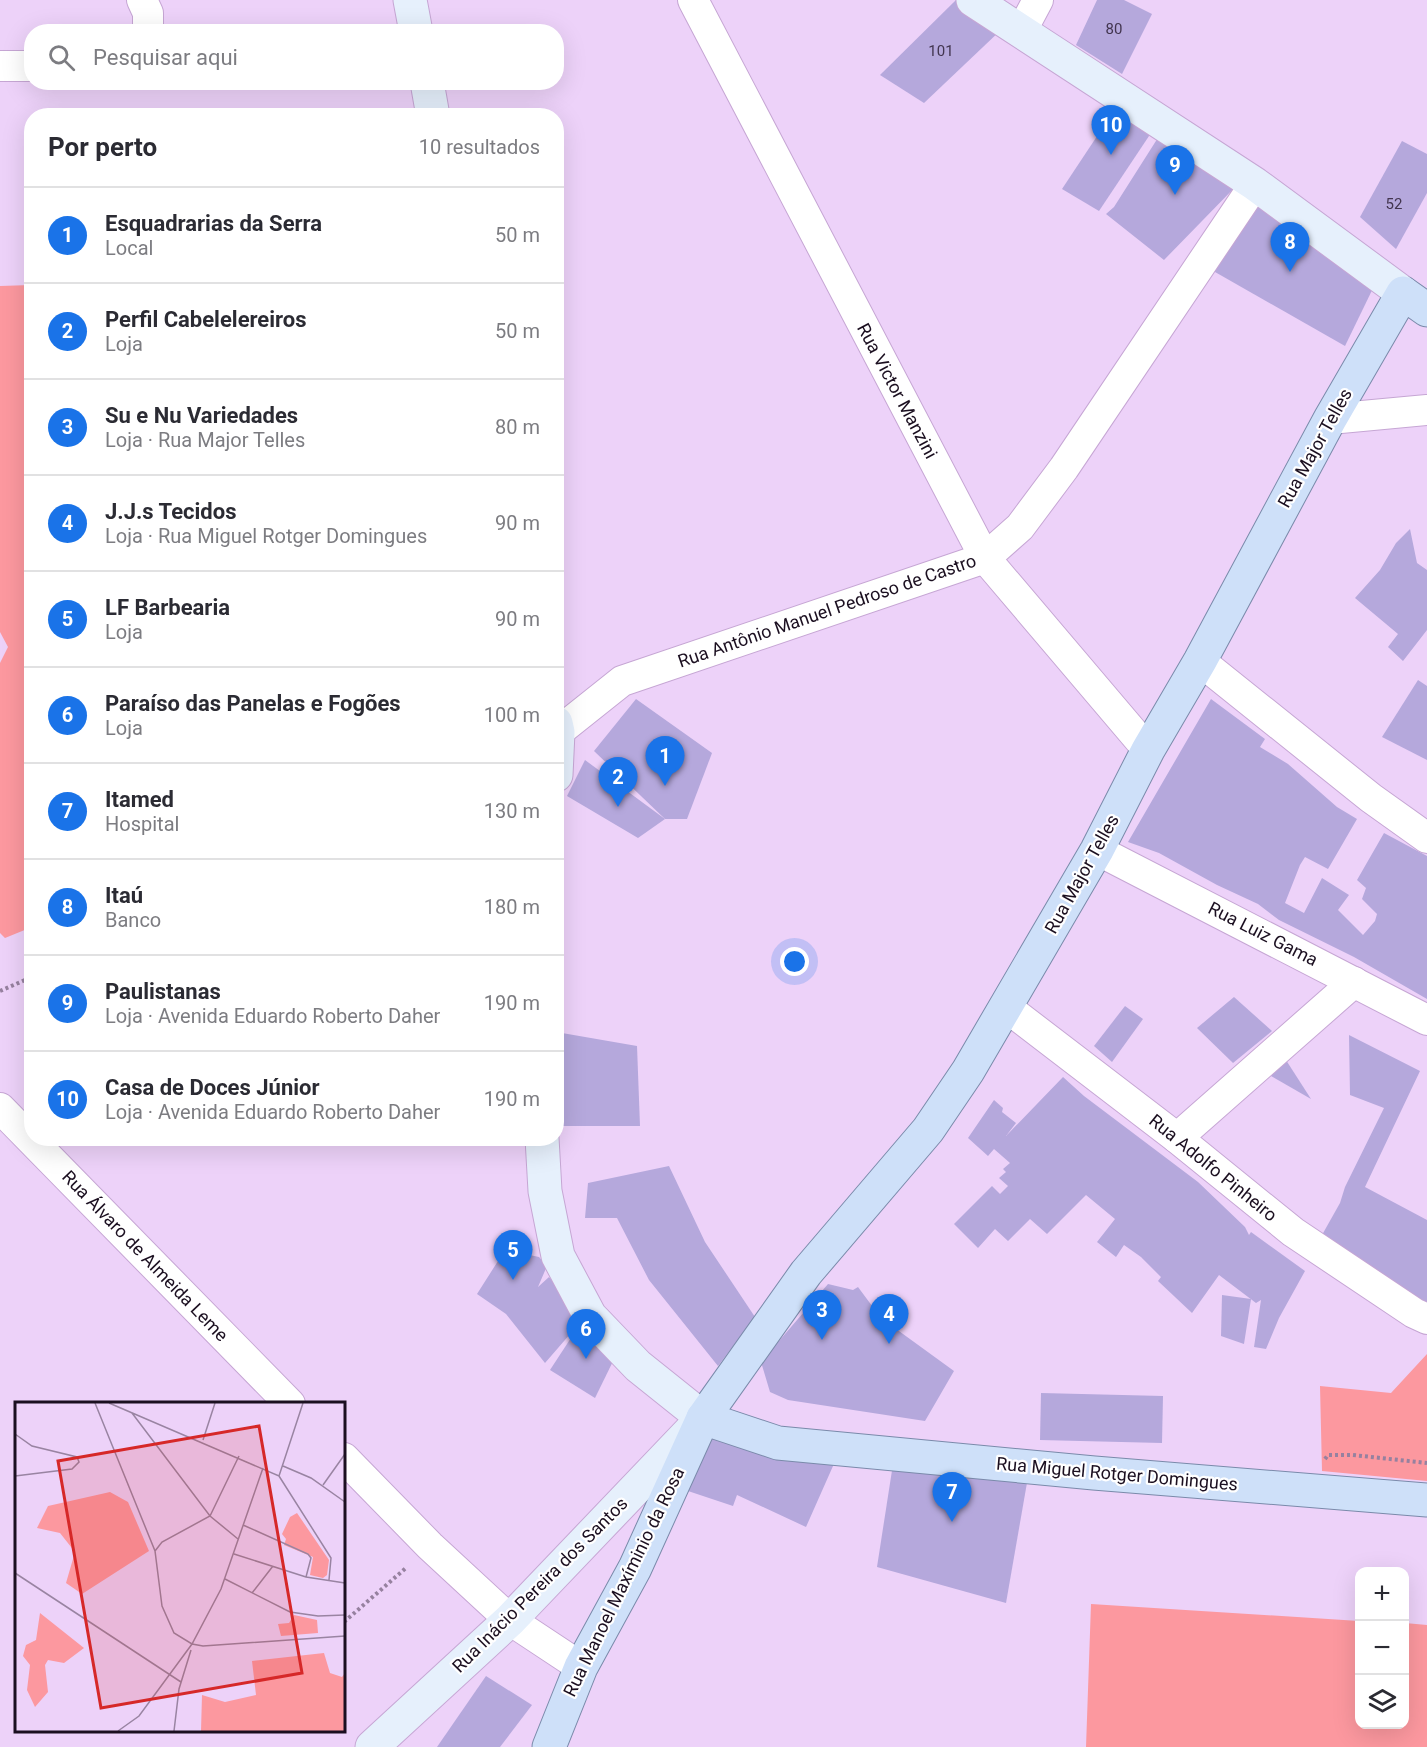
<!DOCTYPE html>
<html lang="pt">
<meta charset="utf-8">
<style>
body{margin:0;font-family:Roboto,sans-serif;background:#f2f2f3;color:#2b2b33}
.controls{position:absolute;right:18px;bottom:18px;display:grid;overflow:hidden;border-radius:12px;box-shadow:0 6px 24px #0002}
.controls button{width:54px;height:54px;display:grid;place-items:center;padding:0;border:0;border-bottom:2px solid #e1e1e2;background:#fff;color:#2b2b33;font:30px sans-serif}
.you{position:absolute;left:795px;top:962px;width:21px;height:21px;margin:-15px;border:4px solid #fff;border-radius:50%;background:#1a73e8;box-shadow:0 0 0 9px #1a73e833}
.badge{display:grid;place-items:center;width:39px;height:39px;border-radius:50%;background:#1a73e8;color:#fff;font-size:20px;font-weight:700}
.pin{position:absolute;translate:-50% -50px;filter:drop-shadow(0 2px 3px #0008)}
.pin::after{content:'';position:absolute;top:32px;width:21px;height:18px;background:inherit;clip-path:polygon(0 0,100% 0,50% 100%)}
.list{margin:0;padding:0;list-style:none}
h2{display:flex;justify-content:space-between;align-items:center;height:78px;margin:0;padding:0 24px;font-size:26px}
h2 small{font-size:20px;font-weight:400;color:#7c7c81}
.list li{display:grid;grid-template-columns:39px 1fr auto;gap:18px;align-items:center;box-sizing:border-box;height:96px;padding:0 24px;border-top:2px solid #e1e1e2}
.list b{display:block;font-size:22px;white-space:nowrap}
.list p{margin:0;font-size:20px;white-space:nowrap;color:#7c7c81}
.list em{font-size:20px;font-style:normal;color:#7c7c81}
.icon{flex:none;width:33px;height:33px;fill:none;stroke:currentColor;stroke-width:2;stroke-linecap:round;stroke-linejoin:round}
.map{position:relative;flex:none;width:1427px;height:1747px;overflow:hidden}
.search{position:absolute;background:#fff;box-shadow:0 6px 24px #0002;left:24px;top:24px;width:540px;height:66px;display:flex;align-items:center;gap:15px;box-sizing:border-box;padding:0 21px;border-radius:24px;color:#7c7c81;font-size:22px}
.panel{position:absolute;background:#fff;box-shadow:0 6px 24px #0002;left:24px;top:108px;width:540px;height:1038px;border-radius:24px}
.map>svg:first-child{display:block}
</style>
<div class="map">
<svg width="1427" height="1747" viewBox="0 0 1427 1747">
<rect width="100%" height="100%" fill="#edd2f9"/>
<g fill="#fc989f">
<polygon points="31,285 32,927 5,938 0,933 0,663 8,647 0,632 0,286"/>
<polygon points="1427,1354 1427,1481 1322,1471 1320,1386 1391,1393"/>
<polygon points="1091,1604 1359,1621 1360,1724 1404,1724 1405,1623 1427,1625 1427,1747 1086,1747"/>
</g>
<g fill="#b5a8dc">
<polygon points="956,0 970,0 1003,28 924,103 880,75"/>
<polygon points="1097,0 1124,0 1152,14 1122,74 1076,45"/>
<polygon points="1119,103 1159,121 1099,211 1062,189"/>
<polygon points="1161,133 1240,182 1164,260 1106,214 1114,207"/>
<polygon points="1402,141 1427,154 1427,193 1396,249 1360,217"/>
<polygon points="1253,196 1377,280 1345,346 1201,264"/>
<polygon points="1410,529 1417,563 1427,570 1427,630 1403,661 1388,647 1398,634 1355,598 1380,570 1396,543"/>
<polygon points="1418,680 1427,686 1427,760 1382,737"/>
<polygon points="636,699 712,753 687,819 665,819 594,751"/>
<polygon points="1211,699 1265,739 1260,747 1288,764 1337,807 1357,819 1328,869 1305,857 1300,865 1285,903 1304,913 1322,878 1349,895 1338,910 1363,935 1375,921 1377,914 1362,899 1366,888 1357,880 1384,833 1427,856 1427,999 1354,957 1279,920 1258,904 1217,885 1159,853 1128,842"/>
<polygon points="585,760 665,819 638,838 567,796"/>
<polygon points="1234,997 1272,1031 1233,1063 1197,1028"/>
<polygon points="1125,1006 1143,1019 1112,1062 1094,1046"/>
<polygon points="562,1033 637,1046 640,1126 556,1126 556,1093"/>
<polygon points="1349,1035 1420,1071 1365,1187 1427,1220 1427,1308 1322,1235 1340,1203 1345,1187 1384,1108 1350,1095"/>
<polygon points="1284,1057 1311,1099 1271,1076"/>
<polygon points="1063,1077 1084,1096 1198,1182 1245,1227 1249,1235 1251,1232 1305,1271 1279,1318 1266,1349 1254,1347 1261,1300 1256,1303 1219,1275 1192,1313 1158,1281 1161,1277 1141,1257 1124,1245 1116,1257 1097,1242 1115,1219 1086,1195 1047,1234 1030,1219 1008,1241 995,1229 978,1248 954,1224 992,1186 1000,1194 1008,1186 999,1178 1006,1172 1003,1169 1010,1163 994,1149 988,1156 968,1138 994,1100 1003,1108 1002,1112 1016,1123 1006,1136"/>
<polygon points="669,1166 705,1242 755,1317 718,1366 649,1280 617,1218 585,1218 588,1183"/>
<polygon points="505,1250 539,1257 547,1266 538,1287 549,1277 584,1318 545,1363 506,1314 477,1294"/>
<polygon points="828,1284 853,1290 858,1287 881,1318 954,1371 925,1421 788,1400 770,1392 761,1362"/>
<polygon points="1222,1295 1251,1299 1244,1344 1221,1336"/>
<polygon points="584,1318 620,1347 595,1398 550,1370"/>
<polygon points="1041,1393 1163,1396 1162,1443 1040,1440"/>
<polygon points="703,1418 837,1457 806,1527 737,1495 733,1506 688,1491"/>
<polygon points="893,1464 1028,1477 1006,1603 877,1567"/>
<polygon points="486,1676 532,1705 500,1747 437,1747"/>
</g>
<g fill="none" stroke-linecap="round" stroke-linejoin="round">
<g stroke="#c6a6d4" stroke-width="32">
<g id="street">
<polyline points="142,0 148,13 148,32"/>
<polyline points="693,0 985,558 1148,750"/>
<polyline points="1021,32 1038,0"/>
<polyline points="0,66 32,66"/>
<polyline points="1330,419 1427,410"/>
<polyline points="1200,661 1371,798 1427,838"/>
<polyline points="558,732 622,681 985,558 1020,527 1064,468 1255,184"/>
<polyline points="1097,850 1427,1020"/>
<polyline points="1006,1007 1177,1138 1293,1232 1414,1313 1427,1319"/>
<polyline points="0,1108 290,1404"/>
<polyline points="1177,1138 1354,982"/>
<polyline points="344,1458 430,1546 510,1620 581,1667"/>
</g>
</g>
<g stroke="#c6a6d4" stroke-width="35">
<g id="secondary">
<polyline points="410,0 416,32"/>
<polyline points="973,0 1255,184 1403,293"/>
<polyline points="427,82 433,116"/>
<polyline points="556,723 558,732 556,775"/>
<polyline points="372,1747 510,1620 703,1418 638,1366 590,1316 558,1256 545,1191 542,1138"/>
</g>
</g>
<g stroke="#7a8aaa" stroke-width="35">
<g id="primary">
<polyline points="703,1418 778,1443 1094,1473 1427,1500"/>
<polyline points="549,1747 581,1667 635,1568 703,1418 806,1273 928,1130 968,1071 1097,850 1148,750 1200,661 1330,419 1403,293 1427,310"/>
</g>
</g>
<g stroke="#96819f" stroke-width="4" stroke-dasharray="3 3" stroke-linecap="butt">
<polyline points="0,991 32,977"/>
<polyline points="1325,1459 1328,1455 1353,1455 1427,1463"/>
<polyline points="344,1622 407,1567"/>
</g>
<use href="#street" stroke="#fff" stroke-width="30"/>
<use href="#secondary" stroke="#e6f0fc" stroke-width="33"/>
<use href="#primary" stroke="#cee0f9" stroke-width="33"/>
</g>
<g text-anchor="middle" stroke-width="4.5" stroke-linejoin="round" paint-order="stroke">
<g font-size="15" fill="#42354f">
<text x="1114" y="34">80</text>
<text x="941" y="56">101</text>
<text x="1394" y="209">52</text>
</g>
<g font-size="18" fill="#1b0f20" stroke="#fff">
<text transform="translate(897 391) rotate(62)" y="6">Rua Victor Manzini</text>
<text transform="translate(1315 448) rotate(-61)" y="6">Rua Major Telles</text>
<text transform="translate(827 611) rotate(-19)" y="6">Rua Antônio Manuel Pedroso de Castro</text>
<text transform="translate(1082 874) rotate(-61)" y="6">Rua Major Telles</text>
<text transform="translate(1263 934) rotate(27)" y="6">Rua Luiz Gama</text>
<text transform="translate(1213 1168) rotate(39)" y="6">Rua Adolfo Pinheiro</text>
<text transform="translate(145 1256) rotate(46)" y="6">Rua Álvaro de Almeida Leme</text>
<text transform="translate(1117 1474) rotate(5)" y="6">Rua Miguel Rotger Domingues</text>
<text transform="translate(624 1582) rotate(-64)" y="6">Rua Manoel Maxíminio da Rosa</text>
<text transform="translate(540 1585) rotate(-45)" y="6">Rua Inácio Pereira dos Santos</text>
</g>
</g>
<g transform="translate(15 1402)">
<rect width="330" height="330" fill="#edd2f9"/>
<path d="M95,90L113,100L134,149L67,192L51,181L60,150L45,131L22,126L33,104ZM282,111L314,158L312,173L308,176L295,173L298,155L269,143L271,137L267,132L275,115ZM25,211L69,246L49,261L33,258L30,263L33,290L20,305L12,288L15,263L8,254L11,243L21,238ZM279,213L302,218L303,231L266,234L263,222L274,221ZM309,251L315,271L327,275L330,271V329H186L187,293L210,300L241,293L237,259Z" fill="#fc989f"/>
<path fill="none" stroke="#9984a2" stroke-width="1.5" d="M80,1L140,149L147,204L159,231L177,242L188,244L330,234M94,1L264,74L288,1M117,11L195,114L223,137M0,32L17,44L62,55L64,60L57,67L0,74M188,38L200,1M268,64L296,76L330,100M264,74L316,156L314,178M308,83L330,52M228,123L293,152L296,156L291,175M140,149L147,140L195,114L224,54M219,152L291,175L330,181M0,171L166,280M210,177L275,210L303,214L330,213M237,191L258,164M103,329L124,314L177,242L206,187L248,66M159,329L164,287L176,248"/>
<path fill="#d62828" fill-opacity="0.15" stroke="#d62828" stroke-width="3" d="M244,24L287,271L86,306L43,59Z"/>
<rect width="330" height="330" fill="none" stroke="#1b0f20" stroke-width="3"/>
</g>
</svg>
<div class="controls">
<button>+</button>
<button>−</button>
<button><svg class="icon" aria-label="layers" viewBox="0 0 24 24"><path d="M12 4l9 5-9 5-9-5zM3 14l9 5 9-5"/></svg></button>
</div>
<div class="you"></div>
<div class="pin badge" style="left:665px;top:786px">1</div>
<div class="pin badge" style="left:618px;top:807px">2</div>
<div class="pin badge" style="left:822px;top:1340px">3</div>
<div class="pin badge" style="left:889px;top:1344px">4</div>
<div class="pin badge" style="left:513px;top:1280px">5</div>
<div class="pin badge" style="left:586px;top:1359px">6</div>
<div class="pin badge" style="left:952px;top:1522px">7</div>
<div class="pin badge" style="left:1290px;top:272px">8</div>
<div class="pin badge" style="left:1175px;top:195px">9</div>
<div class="pin badge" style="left:1111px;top:155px">10</div>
<div class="search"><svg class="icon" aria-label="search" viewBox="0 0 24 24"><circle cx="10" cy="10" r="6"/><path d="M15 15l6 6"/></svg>Pesquisar aqui</div>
<section class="panel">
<h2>Por perto<small>10 resultados</small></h2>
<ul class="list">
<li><span class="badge">1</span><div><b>Esquadrarias da Serra</b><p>Local</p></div><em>50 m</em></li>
<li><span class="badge">2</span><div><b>Perfil Cabelelereiros</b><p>Loja</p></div><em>50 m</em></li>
<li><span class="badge">3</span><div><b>Su e Nu Variedades</b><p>Loja · Rua Major Telles</p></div><em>80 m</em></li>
<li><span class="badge">4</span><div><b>J.J.s Tecidos</b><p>Loja · Rua Miguel Rotger Domingues</p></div><em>90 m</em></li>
<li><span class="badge">5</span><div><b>LF Barbearia</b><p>Loja</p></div><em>90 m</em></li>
<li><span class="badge">6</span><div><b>Paraíso das Panelas e Fogões</b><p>Loja</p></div><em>100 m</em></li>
<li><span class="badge">7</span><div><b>Itamed</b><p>Hospital</p></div><em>130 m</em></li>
<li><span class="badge">8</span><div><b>Itaú</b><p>Banco</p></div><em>180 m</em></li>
<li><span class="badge">9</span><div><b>Paulistanas</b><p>Loja · Avenida Eduardo Roberto Daher</p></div><em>190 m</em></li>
<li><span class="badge">10</span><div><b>Casa de Doces Júnior</b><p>Loja · Avenida Eduardo Roberto Daher</p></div><em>190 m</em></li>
</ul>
</section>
</div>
